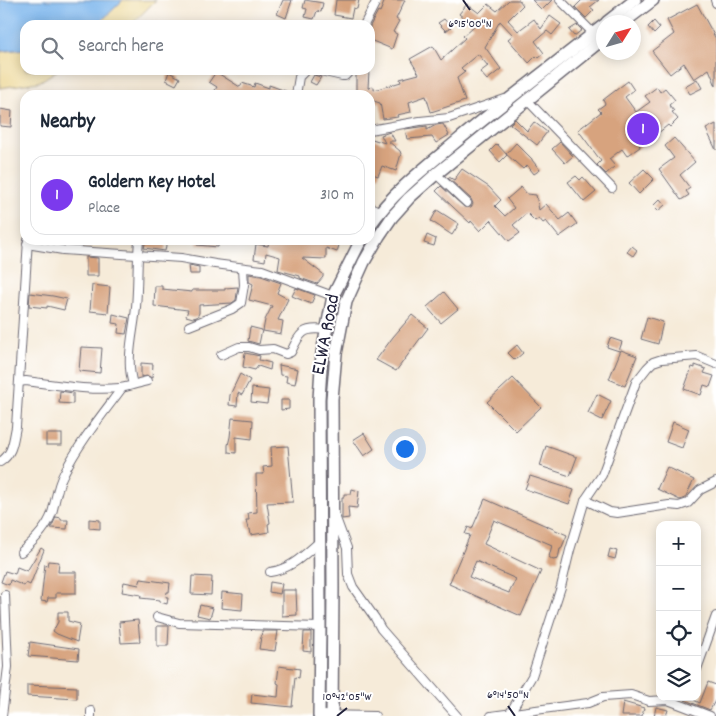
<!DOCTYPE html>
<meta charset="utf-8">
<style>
body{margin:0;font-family:Dekko,sans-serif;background:#f6f6f7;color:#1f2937}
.controls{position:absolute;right:15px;bottom:15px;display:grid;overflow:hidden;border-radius:10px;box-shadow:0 2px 12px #0003}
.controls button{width:45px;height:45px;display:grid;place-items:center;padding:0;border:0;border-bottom:1px solid #e0e1e3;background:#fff;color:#1f2937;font:25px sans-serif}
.compass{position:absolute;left:596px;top:15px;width:45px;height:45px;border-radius:50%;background:#fff;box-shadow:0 2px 12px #0003;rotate:53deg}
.you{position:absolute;left:404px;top:448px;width:18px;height:18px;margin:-12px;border:4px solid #fff;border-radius:50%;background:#1a73e8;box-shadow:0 0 0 8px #1a73e833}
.badge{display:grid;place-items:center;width:32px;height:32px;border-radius:50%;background:#7c3aed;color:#fff;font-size:16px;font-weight:700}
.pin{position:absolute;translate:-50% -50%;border:2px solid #fff;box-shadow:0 1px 5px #0006}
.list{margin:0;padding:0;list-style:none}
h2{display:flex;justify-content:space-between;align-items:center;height:65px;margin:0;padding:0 20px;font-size:21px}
h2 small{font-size:16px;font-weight:400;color:#747a83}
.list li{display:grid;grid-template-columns:32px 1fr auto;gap:15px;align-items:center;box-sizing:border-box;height:80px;margin:0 10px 10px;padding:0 10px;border:1px solid #e0e1e3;border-radius:15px}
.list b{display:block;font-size:19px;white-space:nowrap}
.list p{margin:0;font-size:16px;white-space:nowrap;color:#747a83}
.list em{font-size:16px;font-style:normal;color:#747a83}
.icon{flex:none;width:28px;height:28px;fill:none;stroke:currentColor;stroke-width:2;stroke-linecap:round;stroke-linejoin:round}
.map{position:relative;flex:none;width:716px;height:716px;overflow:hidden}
.search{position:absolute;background:#fff;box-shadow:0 2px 12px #0003;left:20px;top:20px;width:355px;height:55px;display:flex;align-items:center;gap:12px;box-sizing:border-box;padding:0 18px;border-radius:15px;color:#747a83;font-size:19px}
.panel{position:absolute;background:#fff;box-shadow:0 2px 12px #0003;left:20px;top:90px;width:355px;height:155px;border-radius:15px}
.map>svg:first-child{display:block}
</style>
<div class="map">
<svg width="716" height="716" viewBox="0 0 716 716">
<rect width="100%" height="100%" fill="#fff"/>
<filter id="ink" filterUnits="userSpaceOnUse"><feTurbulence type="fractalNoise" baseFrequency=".02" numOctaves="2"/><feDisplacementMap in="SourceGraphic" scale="10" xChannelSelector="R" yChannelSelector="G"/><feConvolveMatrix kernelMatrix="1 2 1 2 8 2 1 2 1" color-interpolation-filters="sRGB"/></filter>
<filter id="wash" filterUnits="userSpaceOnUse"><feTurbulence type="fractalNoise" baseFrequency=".0096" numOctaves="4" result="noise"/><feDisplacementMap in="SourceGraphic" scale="20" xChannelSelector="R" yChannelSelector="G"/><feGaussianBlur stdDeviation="1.12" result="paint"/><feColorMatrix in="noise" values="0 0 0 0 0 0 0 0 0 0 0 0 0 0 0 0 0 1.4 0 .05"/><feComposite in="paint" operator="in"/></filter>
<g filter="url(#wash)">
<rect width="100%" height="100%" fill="#f6ebd9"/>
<g fill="#eeda9e" stroke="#887e6c">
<polygon points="123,0 156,0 131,25 96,25"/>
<polygon points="25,49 25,70 58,70 39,82 0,88 0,52"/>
</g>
<polygon fill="#7bb5ec" stroke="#4e6c94" points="0,0 123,0 97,25 25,25 25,49 0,51"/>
<g id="blocks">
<g fill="#d7a37e" fill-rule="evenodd">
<polygon points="283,0 292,0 286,18 277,14"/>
<polygon points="305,0 323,3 321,12 317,11 314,19 305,17 307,9 303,8"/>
<polygon points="336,0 359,0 357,9 353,8 351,18 334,15"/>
<polygon points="385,0 405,0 396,19 399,21 393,32 397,34 392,49 370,40 370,26 378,11 380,12"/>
<polygon points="509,0 519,0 523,5 508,20 518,31 534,19 541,29 550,16 561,24 552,35 547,31 535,41 544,53 538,58 536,56 529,63 508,39 513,35 500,21 485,47 501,69 487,80 480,72 488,66 478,54 461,68 465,72 457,78 465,101 431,112 426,96 409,102 411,112 397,115 398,117 383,119 380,103 370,100 370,95 356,95 356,71 369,71 368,88 374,87 374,90 401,82 400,79 419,74 410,59 433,46 441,60 465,38 463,36 474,26 459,14 467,4 479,13 488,4 497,11"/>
<polygon points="532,0 552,0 542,10"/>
<polygon points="582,0 599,0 590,7 594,10 586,18 575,7"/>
<polygon points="697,4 716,39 716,86 709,69 694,79 684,63 670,74 652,51 674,34 667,20"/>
<polygon points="444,19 451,27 446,31 438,23"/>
<polygon points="654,21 660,28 654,34 648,27"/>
<polygon points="577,25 582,30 574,36 569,30"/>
<polygon points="169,72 180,78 176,85 166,80"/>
<polygon points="216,72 240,87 242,83 254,87 255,83 269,88 269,85 291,93 290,95 212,95 217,87 209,82"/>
<polygon points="314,75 321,77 316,85 310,82"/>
<polygon points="697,79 702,88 690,94 685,86"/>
<polygon points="628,81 634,90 625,97 636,112 650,102 645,96 657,87 660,92 665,88 675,100 669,105 674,111 672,112 678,119 670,127 668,125 657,134 656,132 639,144 640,147 627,156 622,149 609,159 615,166 606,174 597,165 601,161 578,130 601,112 598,109 605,104 603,100"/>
<polygon points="0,109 12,111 11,127 0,126"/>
<polygon points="515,119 527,131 534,122 547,132 537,145 510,124"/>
<polygon points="443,124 449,135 436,143 432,137 407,139 405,129 427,126 427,130 436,125"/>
<polygon points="716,124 716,150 706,129"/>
<polygon points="390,132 395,141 388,141 400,151 401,154 396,171 382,166 378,176 370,173 370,144 372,139 385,143 381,135"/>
<polygon points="674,138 695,162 680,175 690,188 686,191 689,195 681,200 659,169 674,158 665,146"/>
<polygon points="560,142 573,156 565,163 552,149"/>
<polygon points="516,143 532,159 532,160 540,170 534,174 527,165 523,169 506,154"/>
<polygon points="497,144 507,155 500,162 490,151"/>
<polygon points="462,169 489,187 501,200 495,206 505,216 514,208 507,199 521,187 527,194 536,195 539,210 546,204 560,220 569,213 577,224 559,237 546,221 543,223 539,218 535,221 527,213 513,225 520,233 509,241 491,220 480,231 471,221 470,223 436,191 441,186 464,207 471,207 473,204 471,199 448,178 449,177 454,180"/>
<polygon points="644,169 654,179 639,194 629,183"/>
<polygon points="576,176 580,180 583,177 596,192 584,202 568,182"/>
<polygon points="660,199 665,205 658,211 653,206"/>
<polygon points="437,210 459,224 452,235 431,221"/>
<polygon points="427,235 436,239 434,246 424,243"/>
<polygon points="146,240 167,240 165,251 144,248"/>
<polygon points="197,240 219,240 218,247 197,245"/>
<polygon points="269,240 338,240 337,244 339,245 337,252 326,248 326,259 302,258 323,274 323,277 317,284 300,278 300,276 278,270 280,257 266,253 265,261 254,259 256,244 268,246"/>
<polygon points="632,246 637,250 633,256 627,252"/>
<polygon points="86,257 98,258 98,276 86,276"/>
<polygon points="189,265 199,267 199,274 190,274"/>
<polygon points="249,274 261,276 281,283 277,293 288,299 278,320 283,321 281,334 263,331 265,320 272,306 249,300 253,284 249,282"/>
<polygon points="92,285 110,287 108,313 90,311"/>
<polygon points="155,286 162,286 162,289 192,292 192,290 225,290 225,288 238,287 236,300 232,303 199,305 199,313 197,317 193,318 186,316 188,310 154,306"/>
<polygon points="296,288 315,295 311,304 292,296"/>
<polygon points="444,292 458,309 441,323 427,307"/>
<polygon points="30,293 53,296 67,299 64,310 47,306 47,308 29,306"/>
<polygon points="113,314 129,318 126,334 118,333 119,324 112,323"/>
<polygon points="412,315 428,328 396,371 376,360 393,337"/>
<polygon points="647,317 663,322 658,344 641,339"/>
<polygon points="250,327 262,330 259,344 248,341"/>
<polygon points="610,338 622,342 619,351 607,347"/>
<polygon points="517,345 523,353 515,360 508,353"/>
<polygon points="81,347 102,348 100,373 79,371"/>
<polygon points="621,350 637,356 625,386 609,379"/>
<polygon points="245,353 260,356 259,360 271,363 270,370 258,366 255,370 243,367"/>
<polygon points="141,363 153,364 152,378 148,376 141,377"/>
<polygon points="279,365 298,369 295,384 286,382 287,376 280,375"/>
<polygon points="695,365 706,369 704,373 714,376 710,387 704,385 701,395 684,389 692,367 695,368"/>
<polygon points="240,374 250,380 242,395 238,393 237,406 229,405 230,395"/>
<polygon points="513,378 541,407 516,431 487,402"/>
<polygon points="252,388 269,390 267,404 251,402"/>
<polygon points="60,391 73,393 73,404 59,403"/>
<polygon points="597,394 611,401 602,420 588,413"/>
<polygon points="281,400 289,400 289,409 281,410"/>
<polygon points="232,418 253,420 252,439 236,437 236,453 228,452 228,445 230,437"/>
<polygon points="673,422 689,429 682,448 666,442"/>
<polygon points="364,433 374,449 364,456 353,440"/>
<rect x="46" y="434" width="16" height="11"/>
<polygon points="288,446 293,502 267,503 270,523 268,524 269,532 251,535 250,529 248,529 246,520 249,520 248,513 257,512 256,474 264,474 263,467 272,466 271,447"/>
<polygon points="546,446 577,457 570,476 540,466"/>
<polygon points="667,467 694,480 685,498 680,500 657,489"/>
<polygon points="530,476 574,490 569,504 525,489"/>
<polygon points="352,489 359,491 357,508 348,507 349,518 342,519 342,497 344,497 344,494 351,494"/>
<path d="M485,499L567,535L561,549H560L558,559L553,560L549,557L552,545L494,520L484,544L541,571L521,616L449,584L470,535L465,534L468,527L472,529ZM476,561L516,579L509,593L469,577Z"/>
<polygon points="56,517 61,518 61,520 68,520 67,529 51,528"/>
<polygon points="89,519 100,520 100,529 89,528"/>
<polygon points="41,548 44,550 30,585 26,583 24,586 10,580 9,585 1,582 5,571 15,574 17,567 27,571"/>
<polygon points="610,549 617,551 615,559 608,557"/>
<polygon points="48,561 59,562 58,572 76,572 76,593 56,593 56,598 48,598 47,602 41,601 45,564 47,566"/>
<polygon points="192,576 212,577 211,595 191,594"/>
<polygon points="141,579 170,583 169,592 167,592 166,597 168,597 167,604 160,602 160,600 140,598 141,595 122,592 124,582 139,585"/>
<polygon points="270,582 282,584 280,594 269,592"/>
<polygon points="282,590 296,590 297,615 282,616"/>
<polygon points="222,592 243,594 242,610 221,608"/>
<polygon points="200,605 213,608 210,618 197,615"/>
<polygon points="58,612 68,612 68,621 80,624 77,642 57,634 53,631 58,622"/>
<polygon points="138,620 140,642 121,643 119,622"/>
<polygon points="157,626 169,626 168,646 157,646"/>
<polygon points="262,631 278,631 275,651 259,649"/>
<polygon points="304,632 311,632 311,652 303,651"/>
<polygon points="30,642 79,649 78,660 28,656"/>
<polygon points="279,666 300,669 299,678 295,677 292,707 251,703 252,694 278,697 279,684 277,683"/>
<polygon points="708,682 716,685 716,699 710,710 685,700 687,697 700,703"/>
<polygon points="27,685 77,687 77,699 27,696"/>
<polygon points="623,702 644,708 642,716 621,716"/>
<polygon points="656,707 668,710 666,716 654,716"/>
</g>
</g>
</g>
<g filter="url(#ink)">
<use href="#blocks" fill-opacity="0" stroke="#6c6872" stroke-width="1"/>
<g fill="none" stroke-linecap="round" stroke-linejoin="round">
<g stroke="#6c6872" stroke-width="10">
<g id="street">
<polyline points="560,0 593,33"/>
<polyline points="715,0 716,3"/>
<polyline points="364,25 377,0"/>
<polyline points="316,70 342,76 345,76 351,70"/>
<polyline points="296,95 299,77 306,70"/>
<polyline points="527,100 612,188"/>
<polyline points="370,130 420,121 449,118 505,99"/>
<polyline points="436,174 467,203"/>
<polyline points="370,207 379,211"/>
<polyline points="27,244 63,250 181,258 215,264 262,270 333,296"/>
<polyline points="189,326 232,309 241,303 244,285 243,268"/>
<path d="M221,355L239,347H249L259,350L273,349L286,354L291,352C300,333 303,327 325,330"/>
<path d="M19,382L26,381C58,385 88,391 120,388C129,387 138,383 147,381"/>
<path d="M133,384C125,360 134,332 136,307C138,285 137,262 139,240"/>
<path d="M0,462C13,454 13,441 16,427L28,240"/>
<polyline points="585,500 610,512 617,513 669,505 679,506 688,503 700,490 716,482"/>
<polyline points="334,513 347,548 348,574 353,587 375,618 381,629 457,716"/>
<path d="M21,552C33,542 47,528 52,513C56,499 57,486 64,473C79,443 102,415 122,388"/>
<path d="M270,572C291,569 304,555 319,542"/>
<polyline points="157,617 179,623 320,627"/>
<polyline points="697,669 716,616"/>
<polyline points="319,715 375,716"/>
<polyline points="2,716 8,667 5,595"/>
<polyline points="91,716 91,711"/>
<polyline points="491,716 588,703 603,697 631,695 649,701 668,700 710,716"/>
<polyline points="510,716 510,713 532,676 561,587 570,550 585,500 602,475 636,382 647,368 653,362 662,359 697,356 716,364"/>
</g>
</g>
<g stroke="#6c6872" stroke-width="14">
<g id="primary">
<polyline points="607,22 635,0"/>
<polyline points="624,22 653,0"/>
<path d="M370,225C393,192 426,167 457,141C505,101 555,64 604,25"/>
<polyline points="319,716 320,627 319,399 322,353 333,296 361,240"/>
<polyline points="332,716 333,588 332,399 336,354 346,302 364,262 379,236 392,217 409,198 436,174 604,38"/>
</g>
</g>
<use href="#street" stroke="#fff" stroke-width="8"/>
<use href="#primary" stroke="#fff" stroke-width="11"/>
</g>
</g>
<path fill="none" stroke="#22223b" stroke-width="2" d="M463,0L470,10M508,706L515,716M337,716L347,708"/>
<g text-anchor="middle" stroke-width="4" stroke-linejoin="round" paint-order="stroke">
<g font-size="20" fill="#22223b" stroke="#fff">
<text transform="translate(324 334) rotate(-79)" y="7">ELWA Road</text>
</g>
</g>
<g font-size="12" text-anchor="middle" fill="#22223b" stroke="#fff" stroke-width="4" stroke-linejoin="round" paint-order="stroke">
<text x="470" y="27">6°15'00"N</text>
<text x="508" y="698">6°14'50"N</text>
<text x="347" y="700">10°42'05"W</text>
</g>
</svg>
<div class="controls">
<button>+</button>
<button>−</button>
<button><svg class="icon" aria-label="locate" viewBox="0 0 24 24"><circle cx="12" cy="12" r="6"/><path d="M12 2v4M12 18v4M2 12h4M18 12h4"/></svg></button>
<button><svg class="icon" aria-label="layers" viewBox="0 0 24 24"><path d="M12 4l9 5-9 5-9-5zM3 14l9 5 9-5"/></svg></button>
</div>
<svg class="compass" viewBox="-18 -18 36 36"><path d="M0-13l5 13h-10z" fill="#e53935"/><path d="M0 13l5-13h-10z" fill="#747a83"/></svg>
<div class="you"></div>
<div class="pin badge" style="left:643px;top:129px">1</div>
<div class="search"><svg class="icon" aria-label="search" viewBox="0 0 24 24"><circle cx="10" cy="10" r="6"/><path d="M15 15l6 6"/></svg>Search here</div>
<section class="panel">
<h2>Nearby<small></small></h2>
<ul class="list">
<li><span class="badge">1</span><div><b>Goldern Key Hotel</b><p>Place</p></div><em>310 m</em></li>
</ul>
</section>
</div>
